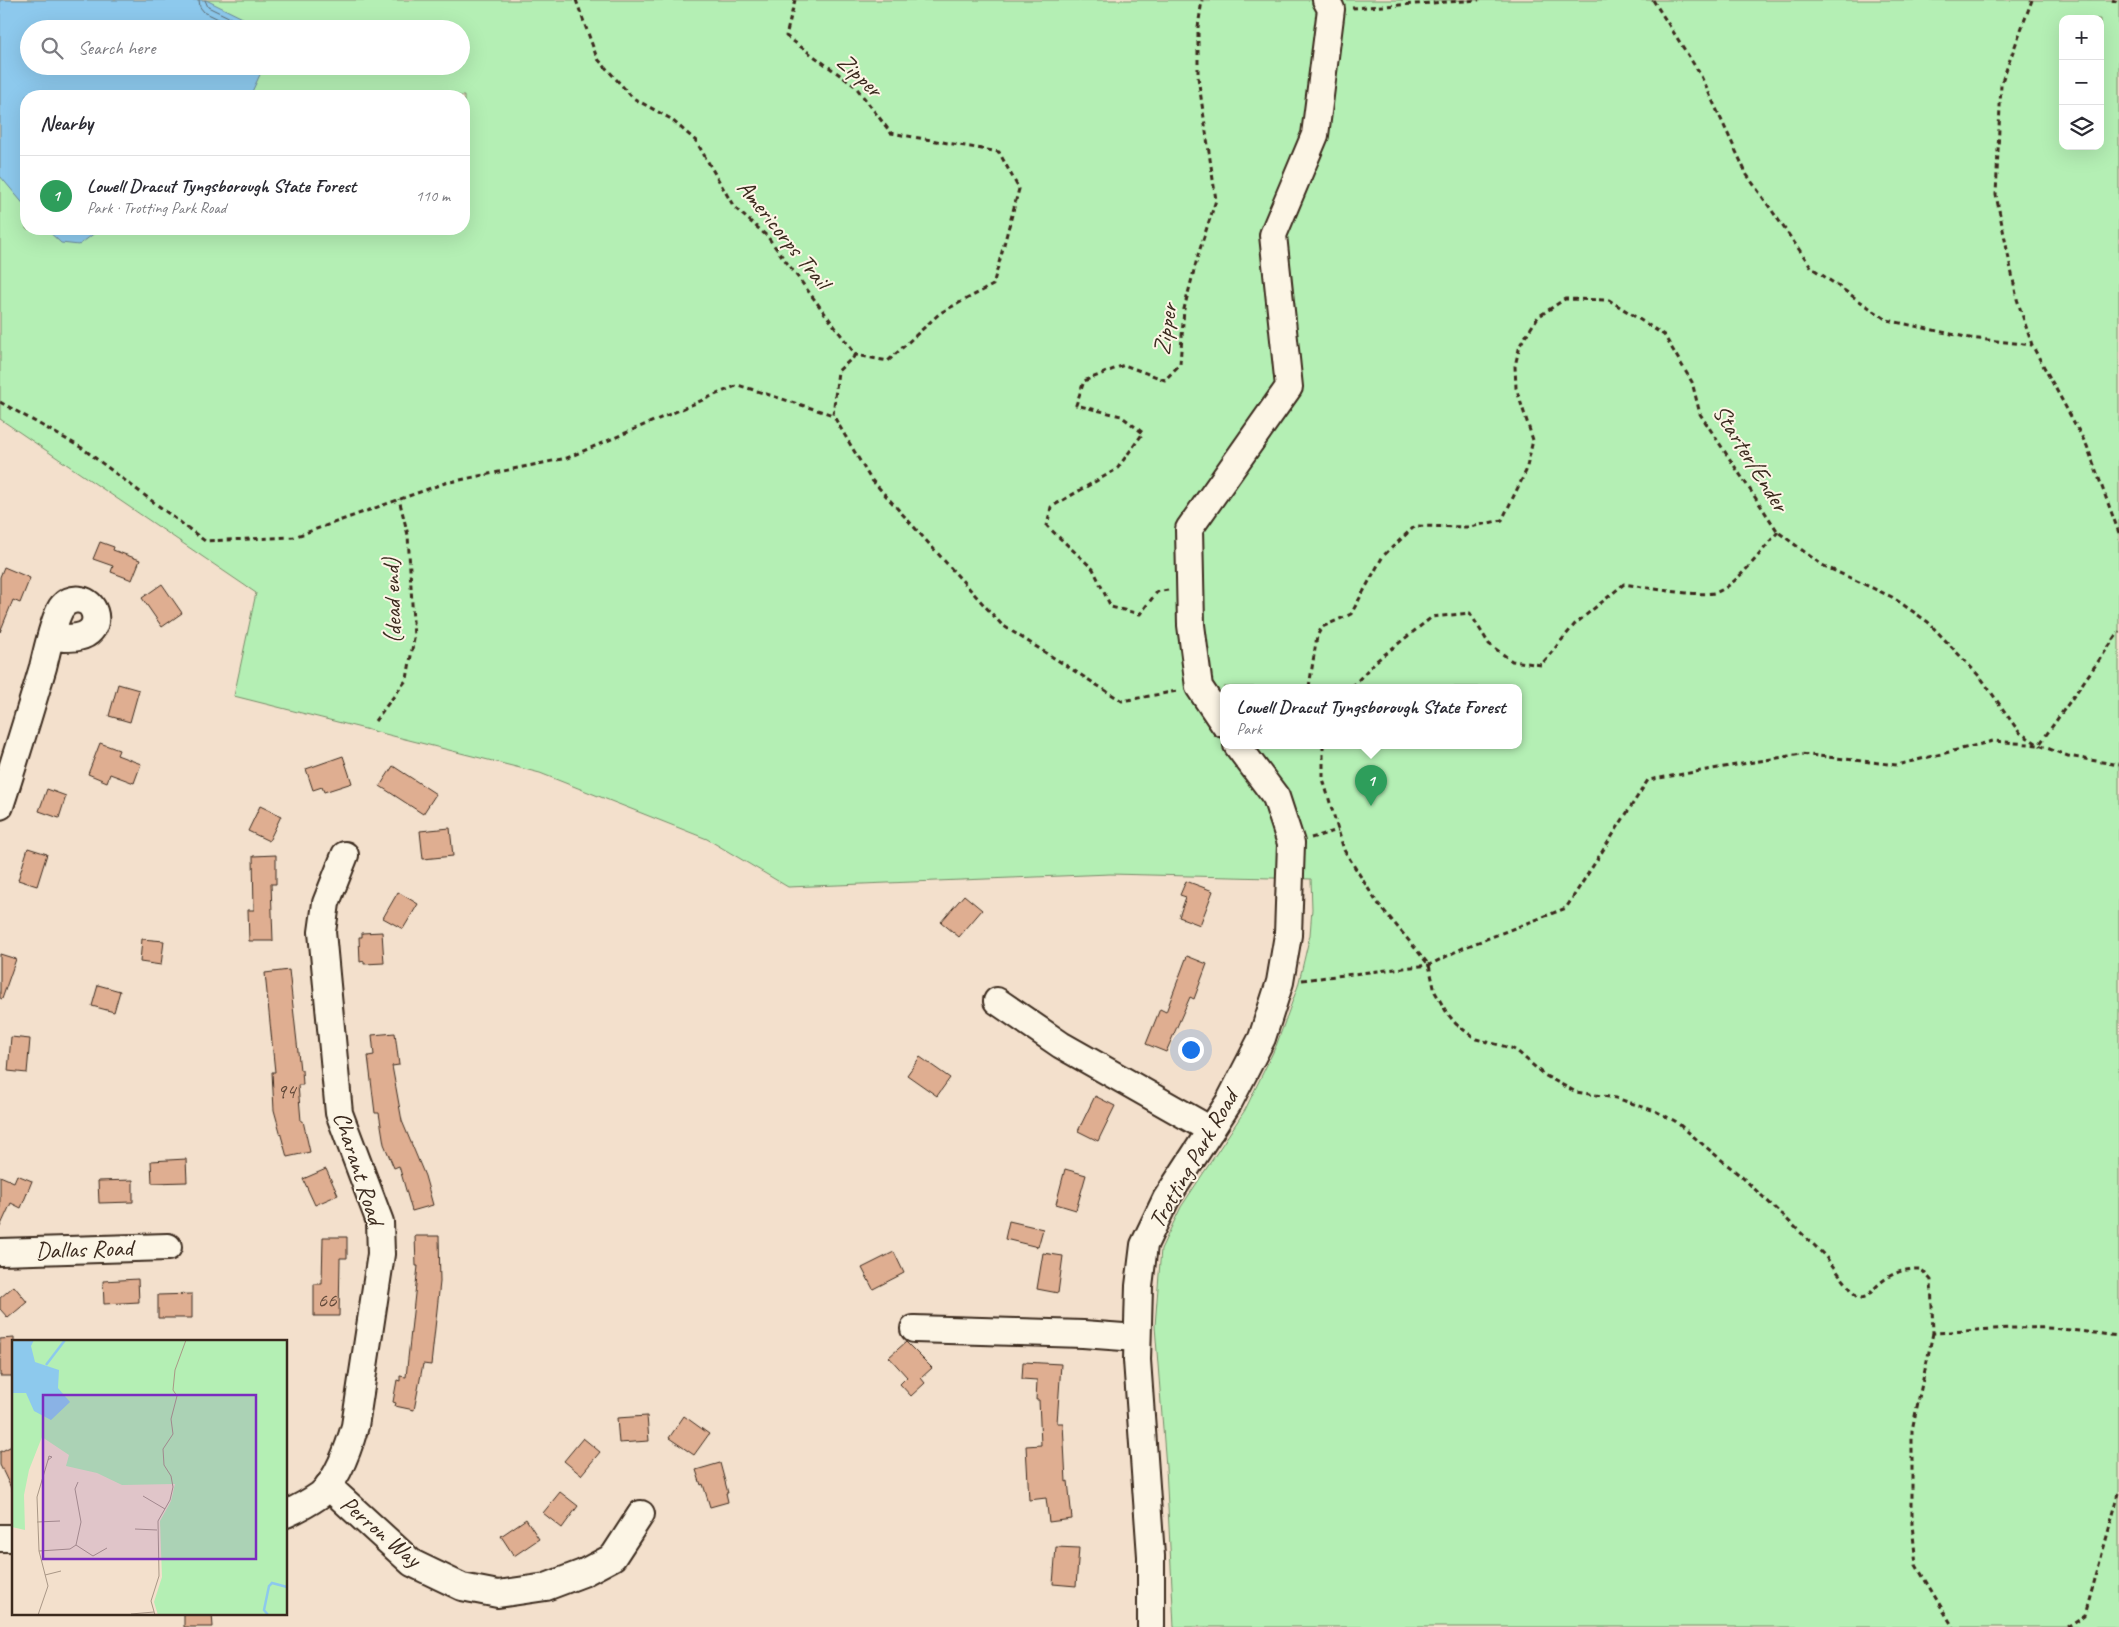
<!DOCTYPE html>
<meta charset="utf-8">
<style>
body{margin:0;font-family:Caveat,sans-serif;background:#f7f7f7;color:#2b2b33}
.controls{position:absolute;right:15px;top:15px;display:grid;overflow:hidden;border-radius:10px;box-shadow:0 5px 20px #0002}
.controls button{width:45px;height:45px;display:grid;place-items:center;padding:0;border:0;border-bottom:1px solid #e1e1e2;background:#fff;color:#2b2b33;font:25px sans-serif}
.you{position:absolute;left:1190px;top:1049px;width:18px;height:18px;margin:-12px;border:4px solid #fff;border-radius:50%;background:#1a73e8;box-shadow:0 0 0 8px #1a73e833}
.badge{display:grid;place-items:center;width:32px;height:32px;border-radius:50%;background:#d93025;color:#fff;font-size:16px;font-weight:700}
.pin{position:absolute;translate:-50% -41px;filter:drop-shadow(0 1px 2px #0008)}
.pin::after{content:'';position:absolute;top:26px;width:18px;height:15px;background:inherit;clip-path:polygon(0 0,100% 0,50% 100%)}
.popup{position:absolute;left:1220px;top:684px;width:302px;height:65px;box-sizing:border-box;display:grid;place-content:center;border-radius:10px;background:#fff;filter:drop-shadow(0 1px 4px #0005);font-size:16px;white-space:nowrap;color:#7c7c81}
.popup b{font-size:19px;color:#2b2b33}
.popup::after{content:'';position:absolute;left:50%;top:100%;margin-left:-10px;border:10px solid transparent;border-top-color:#fff}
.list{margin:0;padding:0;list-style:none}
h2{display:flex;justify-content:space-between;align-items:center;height:65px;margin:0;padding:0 20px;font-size:21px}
h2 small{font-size:16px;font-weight:400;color:#7c7c81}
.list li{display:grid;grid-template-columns:32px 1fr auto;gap:15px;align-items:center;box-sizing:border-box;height:80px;padding:0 20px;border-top:1px solid #e1e1e2}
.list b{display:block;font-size:19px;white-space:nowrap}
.list p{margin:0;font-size:16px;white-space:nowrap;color:#7c7c81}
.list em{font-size:16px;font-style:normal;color:#7c7c81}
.icon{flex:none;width:28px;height:28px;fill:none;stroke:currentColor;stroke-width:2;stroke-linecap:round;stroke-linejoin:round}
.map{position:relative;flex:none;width:2119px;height:1627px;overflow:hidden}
.search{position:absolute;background:#fff;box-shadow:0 5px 20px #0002;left:20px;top:20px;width:450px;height:55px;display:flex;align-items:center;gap:12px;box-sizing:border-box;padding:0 18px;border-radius:28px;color:#7c7c81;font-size:19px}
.panel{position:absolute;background:#fff;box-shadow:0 5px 20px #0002;left:20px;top:90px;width:450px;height:145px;border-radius:20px}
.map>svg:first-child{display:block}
</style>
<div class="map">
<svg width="2119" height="1627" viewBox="0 0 2119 1627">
<rect width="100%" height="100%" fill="#f3e0cc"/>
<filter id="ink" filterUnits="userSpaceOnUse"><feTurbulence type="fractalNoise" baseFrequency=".02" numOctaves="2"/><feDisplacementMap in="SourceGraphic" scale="10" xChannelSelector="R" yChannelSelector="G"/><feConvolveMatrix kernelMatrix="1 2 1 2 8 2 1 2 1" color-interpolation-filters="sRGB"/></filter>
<g filter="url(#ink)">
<path fill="#b4efb4" stroke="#788c69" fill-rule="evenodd" d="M0,0H2119V1627H1174L1166,1467L1155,1326L1161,1249L1181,1207L1245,1110L1276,1046L1298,986L1310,935L1312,909L1311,879L1110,874L788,887L707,839L540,773L234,696L256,593L0,419ZM2063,19H2100V146H2063ZM29,29H461V66H29ZM26,96H464V229H26ZM1224,687H1518V745H1224Z"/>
<g fill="#8dc9ed" stroke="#6c899a">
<polygon points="0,0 206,0 265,29 29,29 29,66 264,66 250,96 26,96 26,207 0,176"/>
<polygon points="46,229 100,229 79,245 61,243"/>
</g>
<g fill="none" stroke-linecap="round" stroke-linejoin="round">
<g stroke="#5c6a71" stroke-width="1">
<polyline points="199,0 200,7 204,12 239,29"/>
<polyline points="205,0 208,7 253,29"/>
</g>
</g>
<g fill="#dfae91" stroke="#3b2a1e">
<polygon points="100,542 114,547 113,550 140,560 132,580 111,572 113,566 93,559"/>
<polygon points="4,567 30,578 20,603 13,600 0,632 0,577"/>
<polygon points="162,584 182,613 162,627 142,598"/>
<polygon points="118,684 139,690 130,722 109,716"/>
<polygon points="100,743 119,750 117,755 141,764 134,783 110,774 107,782 88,774"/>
<polygon points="343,756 352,783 324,792 322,787 313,790 306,769"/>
<polygon points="393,766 436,794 423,814 380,786"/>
<polygon points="47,789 66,796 59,818 39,811"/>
<polygon points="260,806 281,816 269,841 248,831"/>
<polygon points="450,828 453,856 423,859 420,831"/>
<polygon points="28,848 47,854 37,886 18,880"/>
<polygon points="276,855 276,884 271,884 273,941 249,941 248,910 254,910 253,856"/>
<polygon points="1186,881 1213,891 1200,925 1179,917 1186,897 1180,895"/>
<polygon points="398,892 418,904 403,929 383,918"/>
<polygon points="964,895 982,910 959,937 941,922"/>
<polygon points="382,932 384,963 364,964 364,961 360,962 359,937 362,937 362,933"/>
<polygon points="142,939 164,941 161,965 140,962"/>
<polygon points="0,954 16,959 2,999 0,998"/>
<polygon points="1187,956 1207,964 1194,999 1190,997 1166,1052 1146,1044 1160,1009 1166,1012"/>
<polygon points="289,970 300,1070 302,1070 303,1085 298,1085 301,1121 303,1121 310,1152 287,1157 274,1110 272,1072 275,1072 265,973"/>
<polygon points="98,985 120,991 114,1012 92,1006"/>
<polygon points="395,1033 399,1065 392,1066 402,1121 425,1176 433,1205 412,1211 399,1166 394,1168 384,1144 379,1113 375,1113 368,1056 374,1055 372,1035"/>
<polygon points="11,1037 30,1039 27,1073 8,1071"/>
<polygon points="920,1057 950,1078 937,1096 907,1075"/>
<polygon points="1095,1096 1115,1106 1098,1141 1078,1131"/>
<polygon points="186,1159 187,1182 152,1183 151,1161"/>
<polygon points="326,1169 338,1195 315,1205 303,1179"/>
<polygon points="1065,1169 1086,1175 1076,1210 1056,1204"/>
<polygon points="17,1175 32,1181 21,1208 11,1203 0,1227 0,1176 14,1182"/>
<polygon points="133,1180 133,1202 99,1203 98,1181"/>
<polygon points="1009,1221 1043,1229 1038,1247 1005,1239"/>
<polygon points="415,1236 439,1236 440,1282 431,1365 423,1364 414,1410 395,1406 396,1403 393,1402 397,1380 400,1381 400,1376 406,1377 418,1266 416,1266"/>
<polygon points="323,1237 347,1237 347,1258 340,1258 339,1316 314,1316 314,1284 322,1284"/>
<polygon points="894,1252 904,1273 873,1289 862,1268"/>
<polygon points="1043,1253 1063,1256 1058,1293 1037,1289"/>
<polygon points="138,1279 139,1302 104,1304 103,1281"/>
<polygon points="14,1286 27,1302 8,1318 0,1309 0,1298"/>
<polygon points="192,1294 192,1318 158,1318 158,1295"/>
<polygon points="14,1338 14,1376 0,1376 0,1339"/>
<polygon points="906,1342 932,1368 921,1378 925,1383 911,1396 900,1384 907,1377 889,1357"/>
<polygon points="1023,1362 1061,1364 1057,1423 1063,1423 1066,1482 1068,1481 1072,1519 1049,1522 1046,1498 1029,1500 1026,1446 1041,1445 1039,1400 1036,1400 1037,1380 1022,1379"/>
<polygon points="647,1416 649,1441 619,1443 617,1418"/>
<polygon points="684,1416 709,1434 694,1455 669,1438"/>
<polygon points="583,1438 600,1452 581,1475 564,1461"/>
<polygon points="14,1445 14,1494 0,1465 0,1452"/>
<polygon points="720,1463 728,1493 726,1493 728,1502 710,1507 703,1484 701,1485 696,1470"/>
<polygon points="560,1492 578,1506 562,1528 543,1513"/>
<polygon points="526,1519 539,1539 514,1556 501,1536"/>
<polygon points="1056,1547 1079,1548 1076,1586 1053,1584"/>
<polygon points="184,1613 212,1613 213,1627 184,1627"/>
</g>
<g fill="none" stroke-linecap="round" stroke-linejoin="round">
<g stroke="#3b2a1e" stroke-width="30">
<g id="minor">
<polyline points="1224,724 1199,687 1191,625 1189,529 1289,387 1273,235 1315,135 1331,9 1326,0"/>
<path d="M0,806C15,760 29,714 43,667C47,651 53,621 61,608C65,602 73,598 81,600C94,602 100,620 91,630C82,641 64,637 51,638"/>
<polyline points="997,1001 1061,1045 1211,1130"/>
<polyline points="0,1252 168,1247"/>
<polyline points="914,1329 1083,1334 1137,1338"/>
<polyline points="328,1486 412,1563 462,1587 498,1594 546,1587 583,1573 613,1557 641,1514"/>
<path d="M286,1514C297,1509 310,1502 320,1495C337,1481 349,1447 355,1426L381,1254L380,1222L339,1113L322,932L326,903L345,855"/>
<polyline points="0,1538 14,1538"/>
<polyline points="1151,1627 1151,1556 1137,1360 1139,1286 1144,1245 1166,1199 1229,1102 1262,1038 1280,982 1288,935 1291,843 1276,797 1237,745"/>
</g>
</g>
<g stroke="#3b2a1e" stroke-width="3" stroke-dasharray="5 4" stroke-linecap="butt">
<polyline points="576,0 597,58 633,98 671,119 696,141 734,207 767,236 856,355"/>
<polyline points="795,0 786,36 855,86 891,133 999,152 1019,189 993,285 940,313 888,361 856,355"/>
<polyline points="1653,0 1700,74 1747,175 1812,268 1887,320 1970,338 2032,345"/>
<polyline points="2032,0 2001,84 1996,195 2017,299 2032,345 2087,446 2119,533"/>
<polyline points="2112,0 2119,3"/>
<polyline points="1352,8 1479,0"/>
<polyline points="856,355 838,371 833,415 870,478 1002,625 1122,701 1177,691"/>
<polyline points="0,402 82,448 205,541 294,537 445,483 567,458 738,385 833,415"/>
<polyline points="1168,590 1157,592 1140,614 1111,607 1093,569 1047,526 1051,507 1117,469 1143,433 1121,416 1076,405 1084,381 1124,365 1165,380 1180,364 1184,309 1198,255 1216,200 1198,77 1198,27 1202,0"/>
<polyline points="1309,687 1317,636 1322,627 1351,614 1383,556 1415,526 1470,527 1502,520 1526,471 1533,440 1516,388 1515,366 1520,345 1538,317 1565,299 1609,300 1664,335 1692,382 1700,414 1778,532 1822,565 1892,597 1928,622 1981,678 2019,732 2039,745 2068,756 2119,765"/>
<path d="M1352,687L1375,662L1432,617L1470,613L1489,644L1512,661L1541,665L1575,624L1624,584C1643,587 1702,598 1717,592C1737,585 1763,549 1778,532"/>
<polyline points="375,721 407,679 414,638 408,535 399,499"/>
<path d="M1323,745V779L1344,850L1376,901L1429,965L1435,992L1447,1013L1456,1024L1476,1039L1511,1048L1517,1051L1544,1075L1576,1092L1616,1098L1655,1111L1675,1121L1743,1178L1814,1245L1825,1256L1856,1296L1862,1298L1868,1296C1882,1278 1898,1268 1921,1269L1931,1280L1933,1333C1975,1331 2019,1325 2061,1329C2081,1331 2100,1334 2119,1336"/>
<polyline points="1311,838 1338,830"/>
<polyline points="1302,980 1429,965 1463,948 1566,908 1648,780 1801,754 1897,765 1993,741 2039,745 2119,632"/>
<polyline points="1933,1333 1912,1430 1912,1524 1916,1565 1953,1627"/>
<polyline points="2067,1627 2085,1615 2119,1493"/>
</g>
<use href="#minor" stroke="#fcf5e5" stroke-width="26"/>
</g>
</g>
<g text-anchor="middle" stroke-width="4" stroke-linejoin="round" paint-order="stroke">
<g font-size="21" fill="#644b3b">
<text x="286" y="1098">94</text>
<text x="327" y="1307">66</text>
</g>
<g font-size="24" fill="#3b2a1e" stroke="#fcf5e5">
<text transform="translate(860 75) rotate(43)" y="8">Zipper</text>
<text transform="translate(784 234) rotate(51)" y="8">Americorps Trail</text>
<text transform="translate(1165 329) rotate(-81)" y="8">Zipper</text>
<text transform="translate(1751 458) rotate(58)" y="8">Starter/Ender</text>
<text transform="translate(392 601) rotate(-92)" y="8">(dead end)</text>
<text transform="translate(1193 1159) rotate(-60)" y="8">Trotting Park Road</text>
<text transform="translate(359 1168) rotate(72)" y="8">Charant Road</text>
<text transform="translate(84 1249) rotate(-2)" y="8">Dallas Road</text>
<text transform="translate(381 1531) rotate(40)" y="8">Perron Way</text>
</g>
</g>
<g transform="translate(12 1340)">
<rect width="275" height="275" fill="#f3e0cc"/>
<path d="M0,0H275V275H146L142,262L150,237L148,181L159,161L163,144L110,145L85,133L54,126L57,115L30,97L17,130L12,155L13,190L0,187Z" fill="#b4efb4"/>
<path d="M4,0H22L19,6L23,22L47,30L46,48L58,62L39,80L22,71L14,53H0V2Z" fill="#8dc9ed"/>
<path fill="none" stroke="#8dc9ed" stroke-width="2.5" d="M34,25L53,0M256,275L252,270L257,246L260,243L275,247"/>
<path fill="none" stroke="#a99786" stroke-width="1" d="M131,156L153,169M25,182L48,181M123,189L145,190M64,205L81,216L95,208M27,211L58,209L64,205L69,182L63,149L66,142M33,235L49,231M119,274L142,272M26,275L36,246L27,211L25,157L36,120L40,117L37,116L36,120M143,275L139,261L147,236L146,181L158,160L161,147L159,136L152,125L151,109L161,94L159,79L165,56L161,50L163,30L174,0"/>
<path fill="#7b2cbf" fill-opacity="0.15" stroke="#7b2cbf" stroke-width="2.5" d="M31,55H244V219H31Z"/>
<rect width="275" height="275" fill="none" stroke="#3b2a1e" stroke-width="2.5"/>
</g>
</svg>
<div class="controls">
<button>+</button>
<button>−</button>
<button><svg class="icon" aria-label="layers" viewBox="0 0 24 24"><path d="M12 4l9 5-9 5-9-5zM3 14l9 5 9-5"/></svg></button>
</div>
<div class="you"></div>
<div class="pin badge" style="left:1371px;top:806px;background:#2e9e5b">1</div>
<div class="popup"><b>Lowell Dracut Tyngsborough State Forest</b>Park</div>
<div class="search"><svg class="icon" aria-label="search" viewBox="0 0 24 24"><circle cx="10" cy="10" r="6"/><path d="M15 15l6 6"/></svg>Search here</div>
<section class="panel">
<h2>Nearby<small></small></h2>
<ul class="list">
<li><span class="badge" style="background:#2e9e5b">1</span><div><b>Lowell Dracut Tyngsborough State Forest</b><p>Park · Trotting Park Road</p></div><em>110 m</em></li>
</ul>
</section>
</div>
